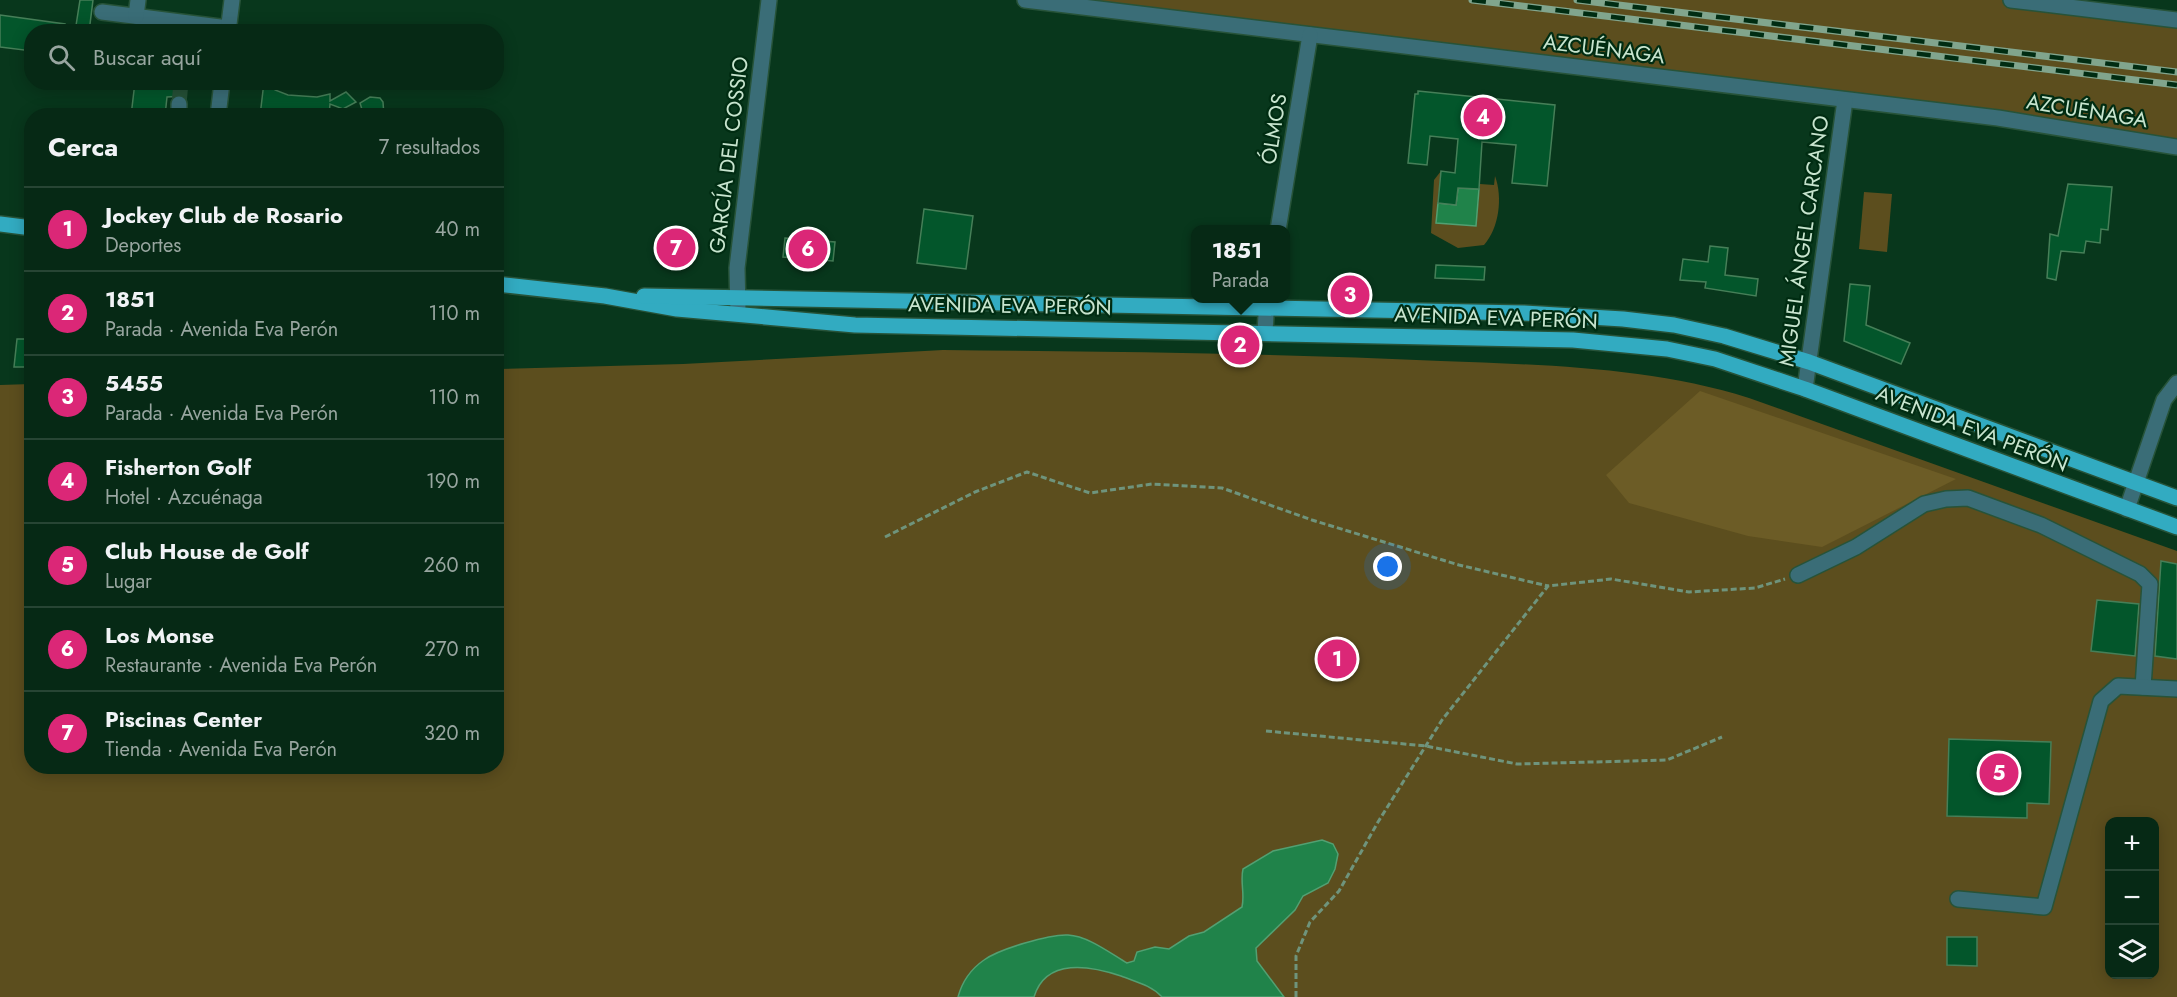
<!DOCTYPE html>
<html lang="es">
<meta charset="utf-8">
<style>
body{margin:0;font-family:Jost,sans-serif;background:#0f311e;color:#f1f3f6}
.controls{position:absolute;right:18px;bottom:18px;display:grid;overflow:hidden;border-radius:12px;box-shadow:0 3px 15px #0003}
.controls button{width:54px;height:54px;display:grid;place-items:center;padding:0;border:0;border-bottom:2px solid #274534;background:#062915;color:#f1f3f6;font:30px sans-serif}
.you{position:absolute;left:1388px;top:567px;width:21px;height:21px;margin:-15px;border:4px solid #fff;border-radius:50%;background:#1a73e8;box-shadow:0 0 0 9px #1a73e833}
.badge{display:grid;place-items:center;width:39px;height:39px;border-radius:50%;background:#db2777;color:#fff;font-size:20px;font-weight:700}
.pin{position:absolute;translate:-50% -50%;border:3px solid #fff;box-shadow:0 2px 6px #0006}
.popup{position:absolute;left:1191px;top:225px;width:99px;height:78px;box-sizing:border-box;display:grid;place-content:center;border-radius:12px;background:#062915;filter:drop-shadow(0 2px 4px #0005);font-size:20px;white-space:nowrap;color:#98a6a0}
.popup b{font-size:22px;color:#f1f3f6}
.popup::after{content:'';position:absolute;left:50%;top:100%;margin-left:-12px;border:12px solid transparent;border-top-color:#062915}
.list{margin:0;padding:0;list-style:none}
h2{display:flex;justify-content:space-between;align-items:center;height:78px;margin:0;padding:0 24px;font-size:26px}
h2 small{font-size:20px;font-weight:400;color:#98a6a0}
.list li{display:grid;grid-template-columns:39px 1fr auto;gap:18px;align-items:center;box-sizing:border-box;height:84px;padding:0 24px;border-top:2px solid #274534}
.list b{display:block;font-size:22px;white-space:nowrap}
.list p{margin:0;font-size:20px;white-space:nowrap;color:#98a6a0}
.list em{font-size:20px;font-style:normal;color:#98a6a0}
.icon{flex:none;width:33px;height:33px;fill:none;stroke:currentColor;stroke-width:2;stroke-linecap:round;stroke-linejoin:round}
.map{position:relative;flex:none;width:2177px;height:997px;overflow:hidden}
.search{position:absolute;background:#062915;box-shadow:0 3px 15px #0003;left:24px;top:24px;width:480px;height:66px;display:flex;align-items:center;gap:15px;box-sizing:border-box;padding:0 21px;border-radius:24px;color:#98a6a0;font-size:22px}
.panel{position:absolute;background:#062915;box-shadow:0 3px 15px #0003;left:24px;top:108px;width:480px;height:666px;border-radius:24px}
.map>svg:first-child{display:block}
</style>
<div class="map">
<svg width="2177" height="997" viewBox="0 0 2177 997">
<rect width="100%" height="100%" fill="#08371c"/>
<g fill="#5c4e1e" fill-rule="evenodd">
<polygon points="1025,0 2011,0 2177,20 2177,147"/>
<path d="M1441,171L1436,223L1476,226L1480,184L1494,185L1495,176C1503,198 1499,228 1484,245L1458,248L1431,233L1434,180Z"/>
<polygon points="1864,192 1892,194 1887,252 1859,249"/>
<path d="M943,350C1109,352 1275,353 1441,361C1544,365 1650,367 1749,398L2177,551V997H0V385L31,384L32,766H496L497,369L683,364ZM2110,822H2154V974H2110Z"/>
</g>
<polygon fill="#6c5c26" points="1700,391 1956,479 1822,547 1748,536 1629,503 1606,475"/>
<g fill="#20834a" stroke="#52a072" stroke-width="1.5">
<polygon points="1458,188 1479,189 1476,226 1436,223 1438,203 1456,205"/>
<path d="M1322,840L1333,844L1338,854L1335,869L1328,883L1303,896L1295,910L1256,948L1257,961L1284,997H1162C1151,985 1136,982 1121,976C1091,966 1046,957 1034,997H958C962,982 971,969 984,960C999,949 1050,934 1068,935C1088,936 1110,953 1127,963L1134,961L1137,952L1155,947L1169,949L1189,936L1204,932L1242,907C1245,894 1240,882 1243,869L1273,851Z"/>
</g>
<g fill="#03562b" stroke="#467f58" stroke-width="1.5">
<polygon points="80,0 93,0 89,32 75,32"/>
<polygon points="0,15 65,24 64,32 32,32 32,51 0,47"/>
<polygon points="135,82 186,82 184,96 167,97 165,116 131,116"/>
<polygon points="264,82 270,82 275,90 288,95 317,97 330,94 330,101 346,92 356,102 343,109 330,104 329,116 260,116"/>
<polygon points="1418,91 1555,105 1547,186 1512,183 1516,145 1482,142 1479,189 1458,188 1456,205 1438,203 1441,171 1455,173 1458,139 1430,136 1427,165 1408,163 1415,94 1418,94"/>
<polygon points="370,97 380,98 383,102 384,116 364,116 360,103"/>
<polygon points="2068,184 2112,187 2108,230 2101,229 2100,243 2086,241 2084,253 2061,251 2056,280 2047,278 2050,234 2058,236"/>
<polygon points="924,209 973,216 966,269 917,263"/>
<polygon points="785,238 835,242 833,261 783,257"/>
<polygon points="1710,246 1728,248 1725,275 1758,279 1756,296 1705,288 1706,282 1680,280 1683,259 1708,262"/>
<polygon points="1436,265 1485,267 1484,280 1435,278"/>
<polygon points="1850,284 1870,286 1866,325 1910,343 1901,364 1844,341"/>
<polygon points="17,339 32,339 32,367 14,367"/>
<polygon points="2161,561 2177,564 2177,659 2155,656"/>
<polygon points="2097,600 2139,604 2135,656 2091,651"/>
<polygon points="1949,739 2051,742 2049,804 2027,803 2027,818 1947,816"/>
<polygon points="1947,937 1977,937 1977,966 1947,965"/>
</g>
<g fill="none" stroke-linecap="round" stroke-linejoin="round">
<polyline stroke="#255137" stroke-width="15" stroke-dasharray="15 8" stroke-linecap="butt" points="179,104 181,82"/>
<g stroke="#275339" stroke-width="18">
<g id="minor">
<polyline points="1025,0 1998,118 2177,147"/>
<polyline points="2011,0 2177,20"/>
<polyline points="102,12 228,28"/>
<polyline points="136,16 138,0"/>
<polyline points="228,32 232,0"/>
<polyline points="179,116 179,104"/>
<polyline points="218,116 222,82"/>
<polyline points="1278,230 1310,35"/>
<polyline points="738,310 737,268 769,0"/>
<polyline points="1265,332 1267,298"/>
<polyline points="1805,389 1845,100"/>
<polyline points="2127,509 2164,400 2177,383"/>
<polyline points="1798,575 1856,547 1924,504 1946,499 1968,498 2041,525 2140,574 2150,584 2143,687"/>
<polyline points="1958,899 2044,907 2101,701 2118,686 2177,689"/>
</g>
</g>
<g stroke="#275339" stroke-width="18">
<g id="major">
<polyline points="0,224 32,228"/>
<polyline points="496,284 605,296 677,309 855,325 1573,340 1667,349 1715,359 1805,389 2177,527"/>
<polyline points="644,296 1524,313 1623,319 1674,325 1724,336 1809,362 2177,498"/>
</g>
</g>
<g stroke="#6f947c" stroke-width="3" stroke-dasharray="6 3" stroke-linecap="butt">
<polyline points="496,193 498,193"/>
<polyline points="885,537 975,492 1027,472 1090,493 1152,484 1222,488 1312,520 1459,565 1548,586"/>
<polyline points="1266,731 1426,746 1517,764 1667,760 1722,737"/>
<polyline points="1296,997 1296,956 1310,922 1339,891 1378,822 1442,720 1548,586 1611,579 1689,592 1755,588 1785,579"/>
</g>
<use href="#minor" stroke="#3a6d77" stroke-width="15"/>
<use href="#major" stroke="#32abc1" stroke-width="15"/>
<g stroke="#81a58d" stroke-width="7">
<g id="rail">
<polyline points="1472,0 2177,85"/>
<polyline points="1577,0 2177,72"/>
</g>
</g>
<use href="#rail" stroke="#002c12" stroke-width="4.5" stroke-dasharray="14" stroke-linecap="butt"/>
</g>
<g text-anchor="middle" stroke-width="4.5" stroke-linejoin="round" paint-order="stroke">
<g font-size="21" fill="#c8e5cf" stroke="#002c12">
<text transform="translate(1604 49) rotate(7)" y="7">AZCUÉNAGA</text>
<text transform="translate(2087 111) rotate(9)" y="7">AZCUÉNAGA</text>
<text transform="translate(1274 129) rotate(-81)" y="7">ÓLMOS</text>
<text transform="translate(729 155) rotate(-83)" y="7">GARCÍA DEL COSSIO</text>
<text transform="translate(1804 241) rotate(-82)" y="7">MIGUEL ÁNGEL CARCANO</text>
<text transform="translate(1010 306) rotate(1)" y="7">AVENIDA EVA PERÓN</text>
<text transform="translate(1496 318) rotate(2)" y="7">AVENIDA EVA PERÓN</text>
<text transform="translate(1972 429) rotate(21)" y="7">AVENIDA EVA PERÓN</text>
</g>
</g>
</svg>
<div class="controls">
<button>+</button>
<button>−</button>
<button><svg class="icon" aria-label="layers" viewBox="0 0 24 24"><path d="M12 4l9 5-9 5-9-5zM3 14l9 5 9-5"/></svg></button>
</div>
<div class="you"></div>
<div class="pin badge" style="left:1337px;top:659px">1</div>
<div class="pin badge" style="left:1240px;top:345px">2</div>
<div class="popup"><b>1851</b>Parada</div>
<div class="pin badge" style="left:1350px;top:295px">3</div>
<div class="pin badge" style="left:1483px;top:117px">4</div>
<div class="pin badge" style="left:1999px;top:773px">5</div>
<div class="pin badge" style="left:808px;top:249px">6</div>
<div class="pin badge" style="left:676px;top:248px">7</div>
<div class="search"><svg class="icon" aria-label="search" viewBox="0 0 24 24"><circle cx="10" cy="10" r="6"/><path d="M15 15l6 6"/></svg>Buscar aquí</div>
<section class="panel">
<h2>Cerca<small>7 resultados</small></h2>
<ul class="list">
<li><span class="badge">1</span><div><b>Jockey Club de Rosario</b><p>Deportes</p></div><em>40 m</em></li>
<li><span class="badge">2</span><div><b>1851</b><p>Parada · Avenida Eva Perón</p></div><em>110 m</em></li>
<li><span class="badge">3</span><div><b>5455</b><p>Parada · Avenida Eva Perón</p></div><em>110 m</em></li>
<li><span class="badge">4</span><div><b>Fisherton Golf</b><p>Hotel · Azcuénaga</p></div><em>190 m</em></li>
<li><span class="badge">5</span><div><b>Club House de Golf</b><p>Lugar</p></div><em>260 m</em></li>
<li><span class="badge">6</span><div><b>Los Monse</b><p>Restaurante · Avenida Eva Perón</p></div><em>270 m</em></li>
<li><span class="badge">7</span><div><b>Piscinas Center</b><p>Tienda · Avenida Eva Perón</p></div><em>320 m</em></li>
</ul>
</section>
</div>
